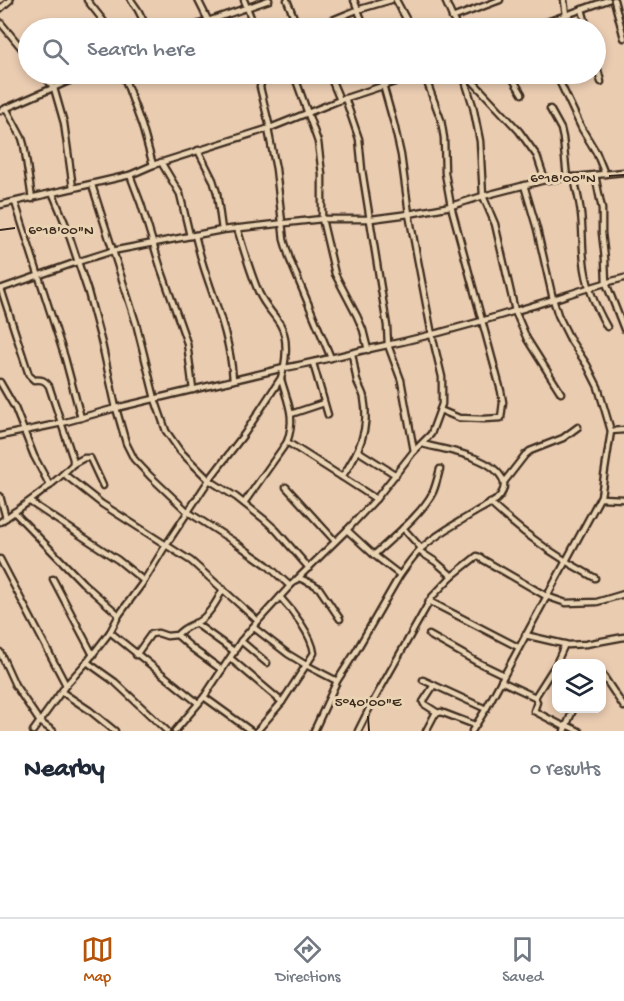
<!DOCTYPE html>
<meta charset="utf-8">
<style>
body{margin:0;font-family:"Gochi Hand",sans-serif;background:#f2f2f3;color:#1f2937}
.controls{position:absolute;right:18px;bottom:18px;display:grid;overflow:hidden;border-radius:12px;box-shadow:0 3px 9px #0003}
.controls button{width:54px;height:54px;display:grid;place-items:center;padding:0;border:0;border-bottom:2px solid #e0e1e3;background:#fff;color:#1f2937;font:30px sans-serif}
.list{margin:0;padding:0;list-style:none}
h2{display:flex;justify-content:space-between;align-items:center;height:78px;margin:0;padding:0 24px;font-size:26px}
h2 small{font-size:20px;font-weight:400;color:#747a83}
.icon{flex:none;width:33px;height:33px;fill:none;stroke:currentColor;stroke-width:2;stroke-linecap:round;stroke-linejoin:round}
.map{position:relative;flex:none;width:624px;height:731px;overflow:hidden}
.search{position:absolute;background:#fff;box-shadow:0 3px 9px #0003;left:18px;right:18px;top:18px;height:66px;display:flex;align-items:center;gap:15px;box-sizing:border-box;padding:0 21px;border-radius:33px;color:#747a83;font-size:22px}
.sheet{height:186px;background:#fff}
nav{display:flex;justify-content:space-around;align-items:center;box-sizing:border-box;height:84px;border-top:2px solid #e0e1e3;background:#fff;font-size:16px;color:#747a83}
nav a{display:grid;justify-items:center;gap:3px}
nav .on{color:#b45309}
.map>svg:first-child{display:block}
</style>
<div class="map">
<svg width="624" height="731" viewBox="0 0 624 731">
<rect width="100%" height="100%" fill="#eaccb1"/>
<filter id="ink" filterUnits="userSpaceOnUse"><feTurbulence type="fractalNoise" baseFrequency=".0167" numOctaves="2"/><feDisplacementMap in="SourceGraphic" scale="12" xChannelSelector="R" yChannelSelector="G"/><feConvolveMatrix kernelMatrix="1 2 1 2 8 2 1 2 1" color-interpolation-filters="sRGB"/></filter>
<g filter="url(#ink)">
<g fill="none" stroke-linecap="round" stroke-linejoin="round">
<g stroke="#3b2a1e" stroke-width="9">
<g id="minor">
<polyline points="87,0 109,28"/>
<polyline points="131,0 138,10 147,28"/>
<polyline points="198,0 212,28"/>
<polyline points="244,0 255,28"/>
<polyline points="287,0 298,28"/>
<polyline points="354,0 365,28"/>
<polyline points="396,0 411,28"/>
<polyline points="445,0 457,28"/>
<polyline points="564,0 566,15"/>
<polyline points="614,0 624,38"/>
<polyline points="0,9 10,0"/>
<polyline points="582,9 587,28"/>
<polyline points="452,18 500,0"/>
<polyline points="0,22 28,56"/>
<polyline points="188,28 269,0"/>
<polyline points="313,28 357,10 391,0"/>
<polyline points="530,28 608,0"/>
<polyline points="596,62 601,82"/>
<polyline points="43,74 54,88 64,123 73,188"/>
<polyline points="123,74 142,126 153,165"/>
<polyline points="329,74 340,100"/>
<polyline points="380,74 394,124 401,155 409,214 432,335 442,377 442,404 431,434 414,451"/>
<polyline points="424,74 441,120 444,138 445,173 451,206 501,391 503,402 501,418 484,419 459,418 440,410"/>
<polyline points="463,74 473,106 480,141 483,196 495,224 515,311 527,339 561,393"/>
<polyline points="466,74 519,131 537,156 545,180"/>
<polyline points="510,74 522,94"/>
<polyline points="556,74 582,129 596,152 605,174"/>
<polyline points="6,108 22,138 24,145 32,199"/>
<polyline points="550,109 561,129 563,138 567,178"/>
<polyline points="0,111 85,74"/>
<path d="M270,128L260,87C263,69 284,75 296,80L318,142L322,174V219L331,257L335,274L357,316L363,330L368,350"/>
<polyline points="268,129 276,169 284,240 290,260 331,358"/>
<polyline points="198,150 213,180 217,193 222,230"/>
<polyline points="161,162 180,194 190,236"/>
<polyline points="130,175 141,204 161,269 187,343 193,390"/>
<polyline points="595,175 602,209 602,233 605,259 606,283 624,329"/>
<path d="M574,177C576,189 580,202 581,214C583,229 582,245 584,261C586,285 595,306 607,327"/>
<polyline points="92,185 136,323 155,399 166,431 180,451 209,480 236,497 265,520 276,530 309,568"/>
<polyline points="53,194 65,223 88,292 102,344 116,408 126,443 134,459 150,476 188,512 233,541 267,565 290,586"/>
<polyline points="15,202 65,358 81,418"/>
<polyline points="0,205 130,175 153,165 270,128 340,100 419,74"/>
<path d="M195,235C198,247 201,259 205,271C217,307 231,342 233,380"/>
<polyline points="0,289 77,262 112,251 222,230 322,219 371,219 409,214 451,206 483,196 545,180 624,172"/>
<polyline points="313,363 328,415"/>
<path d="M281,379C288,404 296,417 287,442L342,477L376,499"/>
<polyline points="0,382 15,408 34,456 50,486"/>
<polyline points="291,414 324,403"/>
<polyline points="611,431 624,430"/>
<path d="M0,436L62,423L116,408L284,368C313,363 341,355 369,349C418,339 467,326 515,311C551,301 587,287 624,278"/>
<polyline points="358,451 396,475"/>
<polyline points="73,464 84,458 90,458 103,486"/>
<polyline points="64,474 102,504 191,561 258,621"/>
<path d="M342,477C359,452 370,429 364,398C363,392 359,387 357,381C355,372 354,363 352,354"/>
<polyline points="504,482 525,455 530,451 563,438 578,427"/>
<polyline points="286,487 335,541"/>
<polyline points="0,496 6,518"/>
<polyline points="600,498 624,499"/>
<polyline points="30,502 118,560 144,581"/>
<polyline points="244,503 287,442"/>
<path d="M490,503C522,533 556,557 595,578"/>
<polyline points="14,512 83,583 119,615"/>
<path d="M0,522C26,504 51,487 73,464V459L49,386C45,380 41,379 34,380L29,375L1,289"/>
<polyline points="403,528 421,548"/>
<polyline points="419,551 436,562 452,576"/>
<path d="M374,555C392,538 422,514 433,492C436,485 438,476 440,469"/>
<polyline points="0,559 66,685"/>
<path d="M400,575C407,566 414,554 423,547C437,534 456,524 472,514C480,509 489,505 496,500C502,495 506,487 503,480C492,456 445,450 422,444"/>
<polyline points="299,578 313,584 319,588 340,619"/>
<polyline points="53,579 93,655"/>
<polyline points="429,601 518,647"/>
<polyline points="195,623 235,652"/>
<polyline points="253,627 288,654 306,665 337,681"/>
<polyline points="110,632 198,703"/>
<polyline points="177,635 193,649 222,670"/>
<polyline points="429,635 477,662 504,675"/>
<polyline points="525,635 568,645 586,644 624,637"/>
<polyline points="241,641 267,663"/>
<polyline points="0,652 15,685 40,722 53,731"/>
<path d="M136,655L151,634L158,633L167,636L177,635C184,627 188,627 196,623C209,616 217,601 223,589"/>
<polyline points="230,658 282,702"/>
<polyline points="87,662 115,682 167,731"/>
<polyline points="602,674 624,707"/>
<polyline points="423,680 486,709"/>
<polyline points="501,681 535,697 537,702 534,711 565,727"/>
<polyline points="434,685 423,702 424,704 438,713 441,712 475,725"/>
<polyline points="62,692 89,710 115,731"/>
<polyline points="204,697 251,731"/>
<polyline points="535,697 556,664 565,644"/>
<polyline points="566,725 579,731"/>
<path d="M33,731L66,685L87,662L110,632L119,615L144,581L166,545L209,480L245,433L281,378C286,363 289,339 280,324C273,313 265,306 259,293C250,272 244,250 237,228"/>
<polyline points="175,731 204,697 241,641 258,621 290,586 347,530 376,499 414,451 401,380 388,345 387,326 362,170 359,139 345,98"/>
<path d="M257,731L282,702L314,653C312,635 292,610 280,597"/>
<polyline points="314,731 337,681 355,653 400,575 374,555 347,530"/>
<polyline points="358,731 370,707 432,597 452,576 477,556 546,596 566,603 597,602 624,594"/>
<polyline points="426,731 435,714 438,713"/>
<polyline points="472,731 486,709 601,496 611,431 598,387 587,365 571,341 558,315 553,299 537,229 524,185"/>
<polyline points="564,731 574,708"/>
</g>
</g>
<use href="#minor" stroke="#ead3b3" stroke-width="4.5"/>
</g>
</g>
<path fill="none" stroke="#3b2a1e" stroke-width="2" d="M609,176L624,175M0,230L15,228M368,716L369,731"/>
<g font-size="15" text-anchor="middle" fill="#3b2a1e" stroke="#ead3b3" stroke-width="6" stroke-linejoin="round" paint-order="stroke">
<text x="563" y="182">6°18'00"N</text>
<text x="61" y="234">6°18'00"N</text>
<text x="368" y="706">5°40'00"E</text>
</g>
</svg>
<div class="controls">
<button><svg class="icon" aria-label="layers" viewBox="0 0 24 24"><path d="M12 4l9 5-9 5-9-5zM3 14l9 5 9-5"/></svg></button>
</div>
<div class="search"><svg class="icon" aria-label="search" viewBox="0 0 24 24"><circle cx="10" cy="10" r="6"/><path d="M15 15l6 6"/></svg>Search here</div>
</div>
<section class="sheet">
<h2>Nearby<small>0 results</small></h2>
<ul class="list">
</ul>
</section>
<nav>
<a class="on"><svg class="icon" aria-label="map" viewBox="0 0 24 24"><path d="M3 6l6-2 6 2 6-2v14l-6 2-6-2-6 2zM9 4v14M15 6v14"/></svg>Map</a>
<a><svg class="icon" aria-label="directions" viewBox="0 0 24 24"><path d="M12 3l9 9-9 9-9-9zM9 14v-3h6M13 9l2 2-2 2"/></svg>Directions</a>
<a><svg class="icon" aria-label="saved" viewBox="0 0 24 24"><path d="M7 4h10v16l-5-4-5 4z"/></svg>Saved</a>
</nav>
